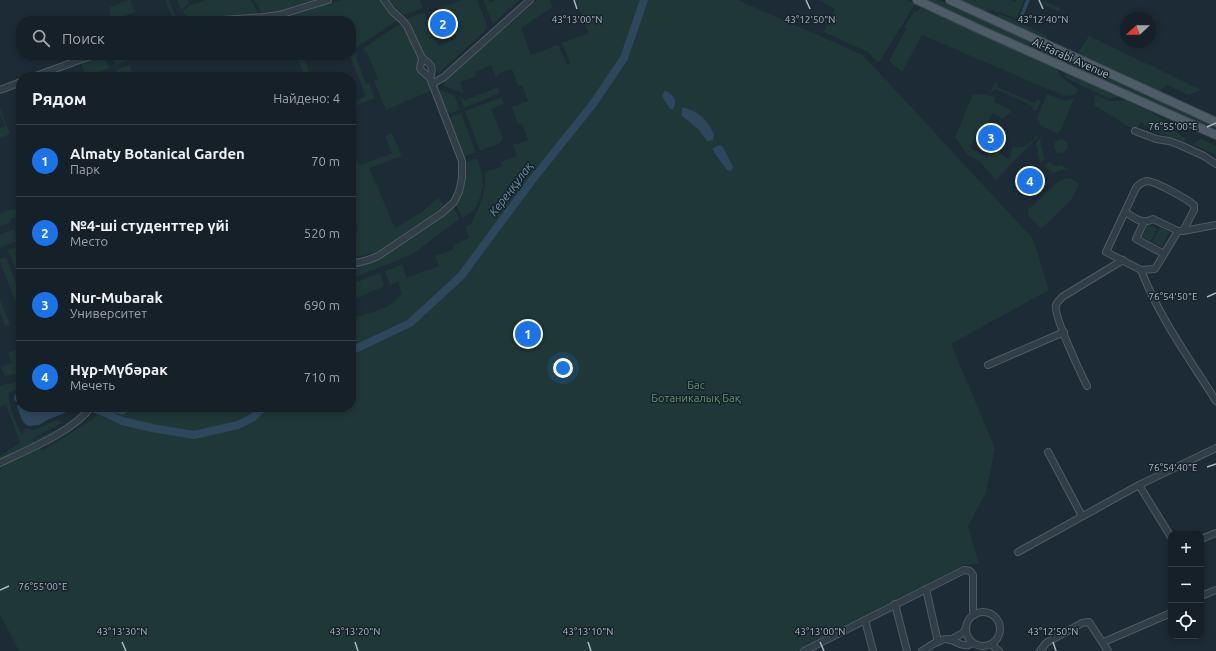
<!DOCTYPE html>
<html lang="ru">
<meta charset="utf-8">
<style>
body{margin:0;font-family:Ubuntu,sans-serif;background:#232d34;color:#f1f3f6}
.controls{position:absolute;right:12px;bottom:12px;display:grid;overflow:hidden;border-radius:8px;box-shadow:0 2px 6px #0003}
.controls button{width:36px;height:36px;display:grid;place-items:center;padding:0;border:0;border-bottom:1px solid #353e45;background:#162028;color:#f1f3f6;font:20px sans-serif}
.compass{position:absolute;left:1120px;top:12px;width:36px;height:36px;border-radius:50%;background:#162028;box-shadow:0 2px 6px #0003;rotate:249deg}
.you{position:absolute;left:563px;top:368px;width:14px;height:14px;margin:-10px;border:3px solid #fff;border-radius:50%;background:#1a73e8;box-shadow:0 0 0 6px #1a73e833}
.badge{display:grid;place-items:center;width:26px;height:26px;border-radius:50%;background:#1a73e8;color:#fff;font-size:13px;font-weight:700}
.pin{position:absolute;translate:-50% -50%;border:2px solid #fff;box-shadow:0 1px 4px #0006}
.list{margin:0;padding:0;list-style:none}
h2{display:flex;justify-content:space-between;align-items:center;height:52px;margin:0;padding:0 16px;font-size:17px}
h2 small{font-size:13px;font-weight:400;color:#9ea3a8}
.list li{display:grid;grid-template-columns:26px 1fr auto;gap:12px;align-items:center;box-sizing:border-box;height:72px;padding:0 16px;border-top:1px solid #353e45}
.list b{display:block;font-size:15px;white-space:nowrap}
.list p{margin:0;font-size:13px;white-space:nowrap;color:#9ea3a8}
.list em{font-size:13px;font-style:normal;color:#9ea3a8}
.icon{flex:none;width:22px;height:22px;fill:none;stroke:currentColor;stroke-width:2;stroke-linecap:round;stroke-linejoin:round}
.map{position:relative;flex:none;width:1216px;height:651px;overflow:hidden}
.search{position:absolute;background:#162028;box-shadow:0 2px 6px #0003;left:16px;top:16px;width:340px;height:44px;display:flex;align-items:center;gap:10px;box-sizing:border-box;padding:0 14px;border-radius:16px;color:#9ea3a8;font-size:15px}
.panel{position:absolute;background:#162028;box-shadow:0 2px 6px #0003;left:16px;top:72px;width:340px;height:340px;border-radius:16px}
.map>svg:first-child{display:block}
</style>
<div class="map">
<svg width="1216" height="651" viewBox="0 0 1216 651">
<rect width="100%" height="100%" fill="#1d2b36"/>
<g fill="#1f3736">
<polygon points="128,0 130,0 135,12 112,21 109,21 110,7"/>
<polygon points="165,0 169,0 176,18 173,19"/>
<polygon points="177,0 188,0 189,3 181,10"/>
<polygon points="207,0 251,0 258,13 219,17 186,17 183,11 191,5"/>
<polygon points="254,0 314,0 274,12 262,13"/>
<polygon points="341,0 379,0 388,13 398,20 351,51 351,21 283,21 282,16"/>
<polygon points="389,0 420,0 423,8 404,15 396,8"/>
<polygon points="461,0 477,0 488,28 438,74 435,62 425,55 406,19 424,12 438,46 457,38 451,22 447,23 441,6 450,5"/>
<polygon points="483,0 489,0 490,3 495,0 519,0 493,24"/>
<path d="M537,0H550L553,7L521,28L531,55L558,45L567,65L570,63L562,43L589,33L575,0H738L863,55L1033,239L1049,290L951,344L995,448L986,492L968,527L979,564L964,565L796,651H19L0,614V468L40,448L42,451L92,420L102,407H351V318C364,315 382,310 393,303C396,300 399,297 402,294L398,282L390,285L385,271L402,264L407,278L439,266L435,256L454,249L453,245L469,238L465,227L471,224C480,205 486,194 485,172L502,166L500,162L517,156L513,144H517L528,140L522,123L518,124L512,107L528,101L522,85L518,86L512,69L500,73L496,77L491,65L475,72L476,76L460,82L464,94L443,85V82Z"/>
<polygon points="819,0 906,0 915,4 880,61 876,61 868,52 824,32 835,9"/>
<polygon points="927,0 938,0 1216,126 1216,131"/>
<polygon points="955,0 1010,0 1015,2 1016,0 1024,0 1016,19 1000,12 996,12 993,10 983,12"/>
<polygon points="1044,1 1060,8 1059,12 1042,4"/>
<polygon points="921,8 1055,66 1061,77 1078,89 1075,95 1064,96 922,35 902,72 889,61 906,29 904,28 914,11 916,12"/>
<polygon points="1000,14 1046,35 1049,41 994,16"/>
<polygon points="400,24 407,33 417,57 417,68 420,74 427,82 430,91 386,110 374,81 378,79 367,52 364,53 365,47"/>
<polygon points="1089,36 1201,90 1189,95 1168,85 1159,91 1077,54"/>
<polygon points="357,52 358,56 356,57 366,84 369,83 375,98 355,106 353,102 366,96 350,56"/>
<polygon points="102,55 105,55 109,68 88,76 85,75 82,66 83,62"/>
<polygon points="112,55 140,55 116,65"/>
<polygon points="296,55 311,55 304,58 311,77 305,77"/>
<polygon points="129,65 132,72 120,77 118,76 116,73 117,70"/>
<polygon points="1058,65 1125,95 1110,99 1068,79"/>
<polygon points="995,82 998,84 997,87 1035,103 1038,99 1041,101 1036,111 1032,109 1033,106 995,89 994,91 991,91"/>
<polygon points="498,87 500,93 464,108 460,97 465,100"/>
<polygon points="439,89 454,95 460,110 447,114 439,92"/>
<path d="M973,94C981,95 989,94 995,97L994,102L1012,111L1002,119L992,113L989,120V130L983,127L982,132L978,130L970,148L987,157L989,153L994,155L996,148L1002,155L1009,159L1013,147C1024,149 1031,144 1036,135L1038,137L996,180L979,161L967,154L955,137Z"/>
<polygon points="1047,94 1065,101 1074,98 1061,130 1057,133 1041,126 1037,118"/>
<polygon points="1095,95 1111,101 1127,100 1173,124 1174,130 1186,139 1185,142 1161,134 1141,122 1136,129 1128,126 1094,105"/>
<polygon points="502,97 504,104 491,109 503,138 500,143 480,151 465,111"/>
<polygon points="0,108 10,134 0,138 0,128 5,126 0,113"/>
<polygon points="461,113 476,152 463,157 448,118"/>
<path d="M392,133L402,156L369,168L395,228L422,212L438,198L444,205L437,211L378,251C368,254 361,257 351,256V250L358,229L351,203V158L353,157L360,165L392,153L385,136Z"/>
<polygon points="1040,138 1042,151 1045,158 1041,162 1039,159 1037,146 1035,144"/>
<polygon points="1201,139 1216,146 1216,155 1192,144"/>
<circle cx="1061" cy="146" r="7"/>
<path d="M477,158L482,174L483,185L481,195L474,211L462,218L456,204C463,190 465,178 465,163Z"/>
<polygon points="1049,162 1056,166 1061,165 1069,170 1062,170 1053,173 1045,166"/>
<polygon points="1066,178 1072,179 1079,184 1072,199 1041,229 1028,215 1029,209 1059,181"/>
<polygon points="454,207 459,219 413,254 353,278 351,278 351,266 362,265 375,261 449,212"/>
<polygon points="21,208 21,215 10,219 11,222 0,226 0,214 9,210"/>
<polygon points="1148,225 1157,229 1151,241 1142,237"/>
<polygon points="1160,227 1169,232 1162,247 1152,242"/>
<polygon points="14,229 15,232 21,230 21,239 0,248 0,235"/>
<polygon points="21,245 21,284 8,250"/>
<polygon points="6,257 21,296 21,309 19,310 0,262 0,259"/>
<polygon points="380,273 384,286 378,289 351,300 351,284"/>
<polygon points="0,299 10,324 5,326 0,312"/>
<polygon points="19,349 21,351 21,373 5,376 1,367 12,363 8,353"/>
<path d="M17,382L20,388L9,393C8,407 15,422 22,434L25,428L34,430L57,420L62,423L33,438L35,442L0,461V456L20,443L6,404L0,407V386Z"/>
<path d="M85,407H88C74,422 56,434 36,442L35,439C53,432 73,423 85,407Z"/>
</g>
<g fill="#2d485c">
<polygon points="1026,0 1030,0 1022,19 1019,18"/>
<path d="M664,91H666C674,96 678,100 673,109H670L662,96Z"/>
<path d="M682,107C699,112 706,118 714,134L713,140L707,141L699,130L681,115Z"/>
<polygon points="720,145 723,147 733,167 731,171 727,170 714,152 713,148"/>
<polygon points="21,400 21,407 71,407 65,413 49,419 39,425 29,426 26,425 22,420 17,406"/>
<polygon points="109,407 131,407 131,409 123,415 110,411"/>
</g>
<g fill="none" stroke-linecap="round" stroke-linejoin="round">
<g stroke="#2d485c" stroke-width="8">
<polyline points="351,351 410,323 461,276 532,180 593,104 624,58 644,0"/>
<polyline points="18,398 21,393"/>
<polyline points="95,409 106,413 122,421 152,428 194,435 238,425 252,418 264,407"/>
</g>
<g stroke="#4e5b65" stroke-width="8">
<g id="minor">
<polyline points="209,21 264,17 279,15 328,0"/>
<path d="M422,58C432,65 434,66 430,78"/>
<polyline points="33,77 93,55"/>
<polyline points="432,84 444,77 530,0"/>
<polyline points="0,90 21,82"/>
<polyline points="1135,131 1156,139 1169,141 1180,145 1204,156 1216,164"/>
<path d="M1125,212C1135,218 1142,225 1153,219L1178,231"/>
<polyline points="1144,222 1136,239 1164,254"/>
<path d="M1183,231L1194,210V205C1187,199 1155,181 1147,181C1142,182 1139,184 1136,188L1106,252L1141,270C1159,317 1189,358 1216,401"/>
<path d="M351,263C361,263 369,260 378,256L442,213L454,202L459,192L462,178V161L430,78L421,70L420,68L422,58L407,26L402,20L392,11L384,0"/>
<polyline points="1141,270 1155,269 1178,231 1183,231 1216,225"/>
<polyline points="988,365 1064,332"/>
<path d="M1087,386C1081,374 1053,315 1056,305C1057,302 1060,300 1062,297L1123,260"/>
<polyline points="1048,452 1082,516"/>
<path d="M0,463C27,450 74,431 91,407"/>
<polyline points="1139,485 1171,537"/>
<polyline points="1201,539 1216,533"/>
<polyline points="1018,552 1139,485 1216,448"/>
<polyline points="926,589 938,642"/>
<polyline points="1201,596 1216,590"/>
<polyline points="895,604 907,651"/>
<circle cx="983" cy="629" r="17"/>
<polyline points="865,620 873,651"/>
<polyline points="950,640 963,633 966,628"/>
<polyline points="1106,641 1171,613"/>
<polyline points="992,644 995,648 999,651"/>
<path d="M804,651L964,570C969,570 970,570 973,575V610L974,615"/>
<path d="M922,651C929,647 940,638 948,639C958,641 962,649 973,643"/>
<polyline points="1040,651 1046,643 1082,623 1089,622 1108,651"/>
</g>
</g>
<g stroke="#3a4650" stroke-width="10">
<g id="major">
<polyline points="917,0 979,29 1216,135"/>
<polyline points="950,0 1216,122"/>
</g>
</g>
<use href="#minor" stroke="#313d47" stroke-width="6"/>
<use href="#major" stroke="#4e5c67" stroke-width="8"/>
</g>
<path fill="none" stroke="#aab8c4" stroke-width="1.5" d="M574,0L577,9M806,0L810,9M1039,0L1043,9M1207,127L1216,123M1207,297L1216,293M1207,467L1216,464M0,590L9,586M122,642L126,651M355,642L358,651M588,642L591,651M820,642L824,651M1053,642L1056,651"/>
<g text-anchor="middle" stroke-width="3" stroke-linejoin="round" paint-order="stroke">
<g font-size="11" fill="#aab8c4" stroke="#17222b">
<text transform="translate(1071 58) rotate(24)" y="4">Al-Farabi Avenue</text>
</g>
<g font-size="11" fill="#619566" stroke="#17222b">
<text x="696" y="389">Бас<tspan x="696" dy="13">Ботаникалық Бақ</tspan></text>
</g>
<g font-size="12" font-style="italic" fill="#688eaa" stroke="#17222b">
<text transform="translate(511 189) rotate(-53)" y="4">Кереңқұлақ</text>
</g>
</g>
<g font-size="10" text-anchor="middle" fill="#aab8c4" stroke="#17222b" stroke-width="3" stroke-linejoin="round" paint-order="stroke">
<text x="577" y="23">43°13'00"N</text>
<text x="810" y="23">43°12'50"N</text>
<text x="1043" y="23">43°12'40"N</text>
<text x="1173" y="130">76°55'00"E</text>
<text x="1173" y="300">76°54'50"E</text>
<text x="1173" y="471">76°54'40"E</text>
<text x="43" y="590">76°55'00"E</text>
<text x="122" y="635">43°13'30"N</text>
<text x="355" y="635">43°13'20"N</text>
<text x="588" y="635">43°13'10"N</text>
<text x="820" y="635">43°13'00"N</text>
<text x="1053" y="635">43°12'50"N</text>
</g>
</svg>
<div class="controls">
<button>+</button>
<button>−</button>
<button><svg class="icon" aria-label="locate" viewBox="0 0 24 24"><circle cx="12" cy="12" r="6"/><path d="M12 2v4M12 18v4M2 12h4M18 12h4"/></svg></button>
</div>
<svg class="compass" viewBox="-18 -18 36 36"><path d="M0-13l5 13h-10z" fill="#e53935"/><path d="M0 13l5-13h-10z" fill="#9ea3a8"/></svg>
<div class="you"></div>
<div class="pin badge" style="left:528px;top:334px">1</div>
<div class="pin badge" style="left:443px;top:24px">2</div>
<div class="pin badge" style="left:991px;top:138px">3</div>
<div class="pin badge" style="left:1030px;top:181px">4</div>
<div class="search"><svg class="icon" aria-label="search" viewBox="0 0 24 24"><circle cx="10" cy="10" r="6"/><path d="M15 15l6 6"/></svg>Поиск</div>
<section class="panel">
<h2>Рядом<small>Найдено: 4</small></h2>
<ul class="list">
<li><span class="badge">1</span><div><b>Almaty Botanical Garden</b><p>Парк</p></div><em>70 m</em></li>
<li><span class="badge">2</span><div><b>№4-ші студенттер үйі</b><p>Место</p></div><em>520 m</em></li>
<li><span class="badge">3</span><div><b>Nur-Mubarak</b><p>Университет</p></div><em>690 m</em></li>
<li><span class="badge">4</span><div><b>Нұр-Мүбәрак</b><p>Мечеть</p></div><em>710 m</em></li>
</ul>
</section>
</div>
